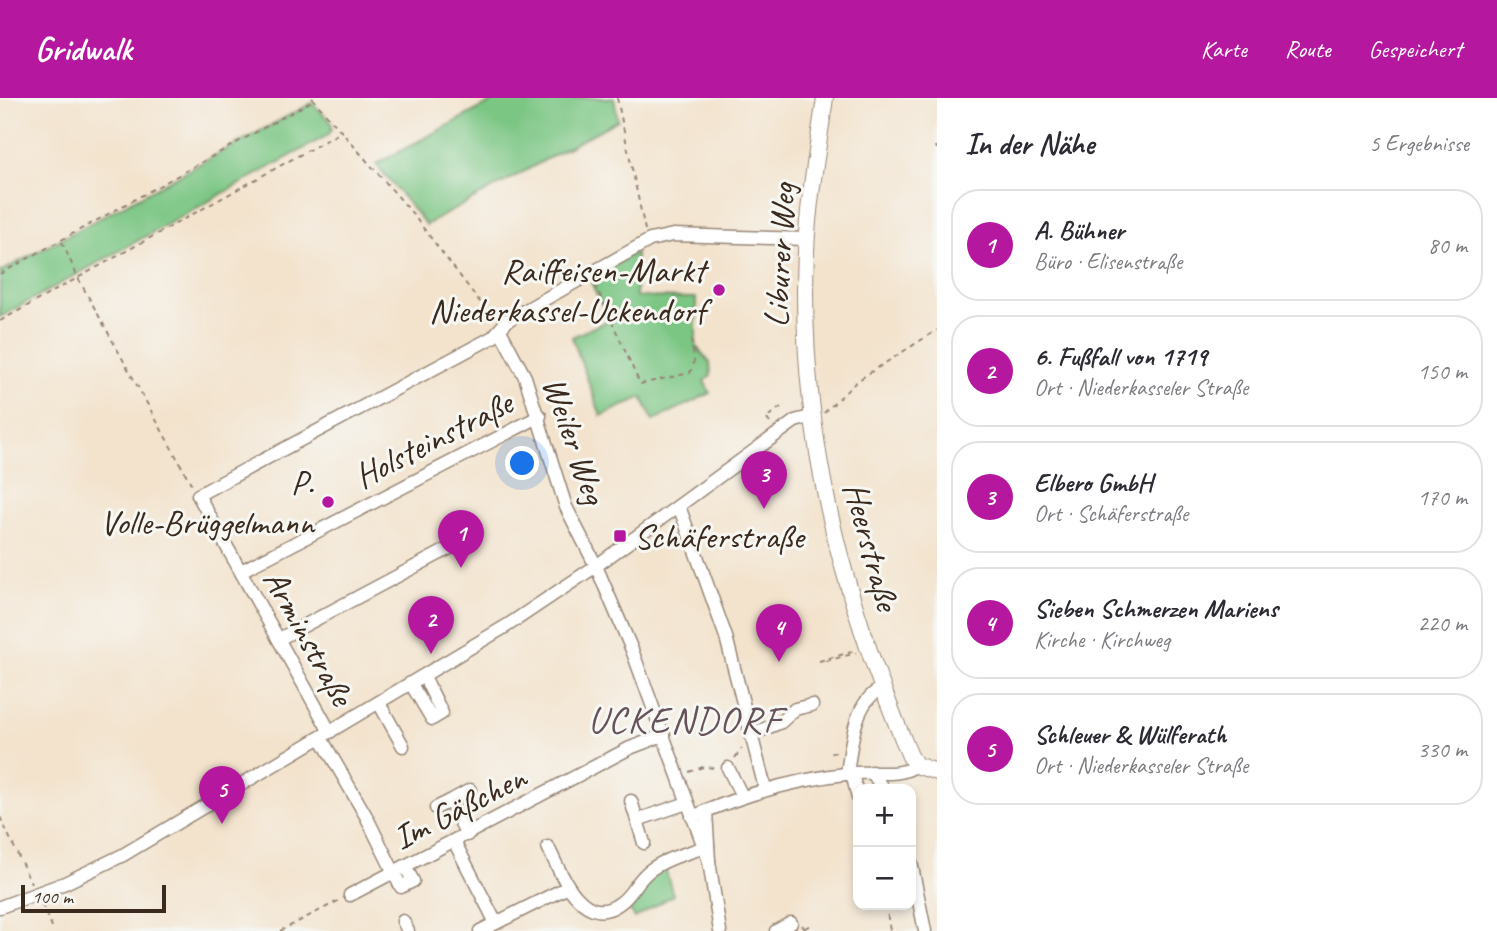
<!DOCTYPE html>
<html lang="de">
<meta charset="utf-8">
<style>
body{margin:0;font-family:Caveat,sans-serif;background:#f7f7f7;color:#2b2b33}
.controls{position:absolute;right:21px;bottom:21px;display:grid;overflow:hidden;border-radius:14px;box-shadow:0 4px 10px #0003}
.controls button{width:63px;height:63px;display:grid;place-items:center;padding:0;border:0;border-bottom:2px solid #e1e1e2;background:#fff;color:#2b2b33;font:35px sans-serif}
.scale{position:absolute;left:21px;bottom:18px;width:145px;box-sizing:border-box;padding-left:7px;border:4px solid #3b2a1e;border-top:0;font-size:19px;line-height:24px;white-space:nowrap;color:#3b2a1e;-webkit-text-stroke:5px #f6f6f2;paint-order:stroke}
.you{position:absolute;left:523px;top:366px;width:24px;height:24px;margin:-18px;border:5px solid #fff;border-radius:50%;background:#1a73e8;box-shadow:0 0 0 10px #1a73e833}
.badge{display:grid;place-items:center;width:46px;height:46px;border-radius:50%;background:#b5179e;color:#fff;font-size:23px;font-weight:700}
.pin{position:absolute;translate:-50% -58px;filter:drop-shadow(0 2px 4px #0008)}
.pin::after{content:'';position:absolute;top:37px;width:24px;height:21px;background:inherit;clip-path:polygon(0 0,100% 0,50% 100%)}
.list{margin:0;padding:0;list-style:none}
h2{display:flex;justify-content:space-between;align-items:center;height:91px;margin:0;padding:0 28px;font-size:30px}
h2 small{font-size:23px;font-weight:400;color:#7c7c81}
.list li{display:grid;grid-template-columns:46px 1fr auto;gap:21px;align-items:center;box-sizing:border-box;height:112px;margin:0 14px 14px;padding:0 14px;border:2px solid #e1e1e2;border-radius:28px}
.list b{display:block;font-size:26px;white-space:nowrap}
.list p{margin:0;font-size:23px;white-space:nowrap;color:#7c7c81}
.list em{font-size:23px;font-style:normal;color:#7c7c81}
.map{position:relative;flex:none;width:937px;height:833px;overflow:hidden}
header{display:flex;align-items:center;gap:42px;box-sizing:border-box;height:98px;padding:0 35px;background:#b5179e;color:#fff}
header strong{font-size:33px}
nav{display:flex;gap:38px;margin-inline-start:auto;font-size:24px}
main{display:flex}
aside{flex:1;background:#fff}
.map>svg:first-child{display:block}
</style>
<header>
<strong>Gridwalk</strong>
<nav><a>Karte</a><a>Route</a><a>Gespeichert</a></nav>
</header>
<main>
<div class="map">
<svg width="937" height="833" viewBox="0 0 937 833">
<rect width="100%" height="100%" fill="#f6f6f2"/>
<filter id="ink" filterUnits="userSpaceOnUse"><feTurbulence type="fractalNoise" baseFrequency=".0143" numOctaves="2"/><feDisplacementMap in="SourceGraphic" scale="14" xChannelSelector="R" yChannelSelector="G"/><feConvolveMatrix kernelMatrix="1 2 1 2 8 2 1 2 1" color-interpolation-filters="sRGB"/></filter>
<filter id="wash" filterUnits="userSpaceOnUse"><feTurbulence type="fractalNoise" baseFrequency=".00686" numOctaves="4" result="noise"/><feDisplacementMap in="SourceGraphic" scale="28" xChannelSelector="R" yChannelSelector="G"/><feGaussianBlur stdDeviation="1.57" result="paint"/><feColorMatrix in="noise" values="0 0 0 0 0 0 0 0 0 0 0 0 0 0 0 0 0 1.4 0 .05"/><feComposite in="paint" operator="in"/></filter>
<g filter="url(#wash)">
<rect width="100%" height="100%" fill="#f3e3cd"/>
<g fill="#7cc684" stroke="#5c7851" stroke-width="2">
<polygon points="499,0 614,0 618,22 426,127 376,66"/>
<polygon points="312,5 331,24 332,31 328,37 0,219 0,174"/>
<polygon points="636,154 636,199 696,200 696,248 710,265 711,278 704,283 710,295 653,323 642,299 601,318 572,239 609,222 589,180"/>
<polygon points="664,767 673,797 635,820 625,806 638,789"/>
</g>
</g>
<g filter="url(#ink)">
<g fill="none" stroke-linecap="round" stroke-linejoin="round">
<g stroke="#978676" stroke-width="15">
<g id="minor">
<polyline points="501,234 525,279 566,409 596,468 632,552 709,763"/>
<polyline points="679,408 726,539 765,690"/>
<polyline points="241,473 540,318"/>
<polyline points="279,541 452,449 465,445"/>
<polyline points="411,586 432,621 442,615 424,578"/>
<polyline points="379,605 403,648"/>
<polyline points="330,634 198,397 493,239 508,222 650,142 673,137 807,141"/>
<polyline points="750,637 781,624 795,611 812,607"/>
<polyline points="321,640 366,718 401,789 413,783 405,768"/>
<polyline points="728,670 742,698"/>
<polyline points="872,674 883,691"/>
<polyline points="852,675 858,700"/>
<path d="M847,676C851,650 853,604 881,591"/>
<polyline points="450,703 470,692"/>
<polyline points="631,703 637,722 687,705"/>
<polyline points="436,710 450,703 467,737"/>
<polyline points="706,713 709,763 720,833"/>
<path d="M692,719C744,696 796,681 853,675C872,673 901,680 916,667"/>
<polyline points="637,722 644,745"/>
<polyline points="454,743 496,825"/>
<path d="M548,749C560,774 583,833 620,805C632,797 637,782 649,773C666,760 688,755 708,748"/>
<polyline points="911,764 925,833"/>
<polyline points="350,797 630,650 664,637"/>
<polyline points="0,809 65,785 123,757 508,527 596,468 795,323 810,319"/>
<polyline points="403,823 408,833"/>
<polyline points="480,833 568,789"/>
<polyline points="776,833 791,825"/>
</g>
</g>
<g stroke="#978676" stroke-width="18">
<path id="major" d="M825,0C818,50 808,102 806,153C798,332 840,494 910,658L916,667L937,674"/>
</g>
<g stroke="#978676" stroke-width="2" stroke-dasharray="5 5" stroke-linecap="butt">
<polyline points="312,0 408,110 493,221"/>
<polyline points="617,0 645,132"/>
<polyline points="936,48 937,51"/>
<polyline points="62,144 78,180 193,389"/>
<polyline points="0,176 314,2"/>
<polyline points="595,186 640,286 690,275 694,263 691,239"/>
<polyline points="0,223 343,33"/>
<polyline points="824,315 857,283 937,232"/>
<polyline points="770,325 766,320 785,306"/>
<polyline points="819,563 855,553"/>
<polyline points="826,563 856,555"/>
<polyline points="831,655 840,653"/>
<polyline points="735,660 742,650"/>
<polyline points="689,674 703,669 717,670"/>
<polyline points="0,719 31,785"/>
<polyline points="42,806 54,833"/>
<polyline points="886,807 890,833"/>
<polyline points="802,827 806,833"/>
<polyline points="805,830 814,825"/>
<polyline points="280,833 340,802"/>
</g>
<use href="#minor" stroke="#fff" stroke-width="12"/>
<use href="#major" stroke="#fff" stroke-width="16"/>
</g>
</g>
<g fill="#b5179e" stroke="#f6f6f2" stroke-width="2.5">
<circle cx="719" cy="192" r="7"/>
<circle cx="328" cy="404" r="7"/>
<rect x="613" y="431" width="14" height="14" rx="3.5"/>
</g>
<g text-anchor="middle" stroke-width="6" stroke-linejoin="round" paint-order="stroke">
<g font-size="35" fill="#3b2a1e" stroke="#f6f6f2">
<text transform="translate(779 157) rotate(-87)" y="12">Liburer Weg</text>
<text transform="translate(433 341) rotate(-27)" y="12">Holsteinstraße</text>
<text transform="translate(575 342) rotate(71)" y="12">Weiler Weg</text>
<text transform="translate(872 448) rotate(75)" y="12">Heerstraße</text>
<text transform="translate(309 539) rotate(61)" y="12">Arminstraße</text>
<text transform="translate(459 709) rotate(-27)" y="12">Im Gäßchen</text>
</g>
<g font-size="35" fill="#3b2a1e" stroke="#f6f6f2" text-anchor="end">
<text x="705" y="184">Raiffeisen-Markt<tspan x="705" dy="40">Niederkassel-Uckendorf</tspan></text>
<text x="314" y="396">P.<tspan x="314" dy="40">Volle-Brüggelmann</tspan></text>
<text x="634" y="450" text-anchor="start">Schäferstraße</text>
</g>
<g font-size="38" letter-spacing="2" fill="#66525a" stroke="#f6f6f2">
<text x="685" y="634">UCKENDORF</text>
</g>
</g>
</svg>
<div class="controls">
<button>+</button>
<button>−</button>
</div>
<div class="scale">100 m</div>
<div class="you"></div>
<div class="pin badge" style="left:461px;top:470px">1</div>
<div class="pin badge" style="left:431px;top:556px">2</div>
<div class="pin badge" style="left:764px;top:411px">3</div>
<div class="pin badge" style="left:779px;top:564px">4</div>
<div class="pin badge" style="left:222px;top:726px">5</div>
</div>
<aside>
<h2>In der Nähe<small>5 Ergebnisse</small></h2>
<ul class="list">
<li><span class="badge">1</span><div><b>A. Bühner</b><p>Büro · Elisenstraße</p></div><em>80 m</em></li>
<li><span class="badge">2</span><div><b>6. Fußfall von 1719</b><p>Ort · Niederkasseler Straße</p></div><em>150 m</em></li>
<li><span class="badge">3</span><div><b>Elbero GmbH</b><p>Ort · Schäferstraße</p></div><em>170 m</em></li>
<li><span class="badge">4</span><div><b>Sieben Schmerzen Mariens</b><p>Kirche · Kirchweg</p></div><em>220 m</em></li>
<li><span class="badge">5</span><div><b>Schleuer &amp; Wülferath</b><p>Ort · Niederkasseler Straße</p></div><em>330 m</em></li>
</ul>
</aside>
</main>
